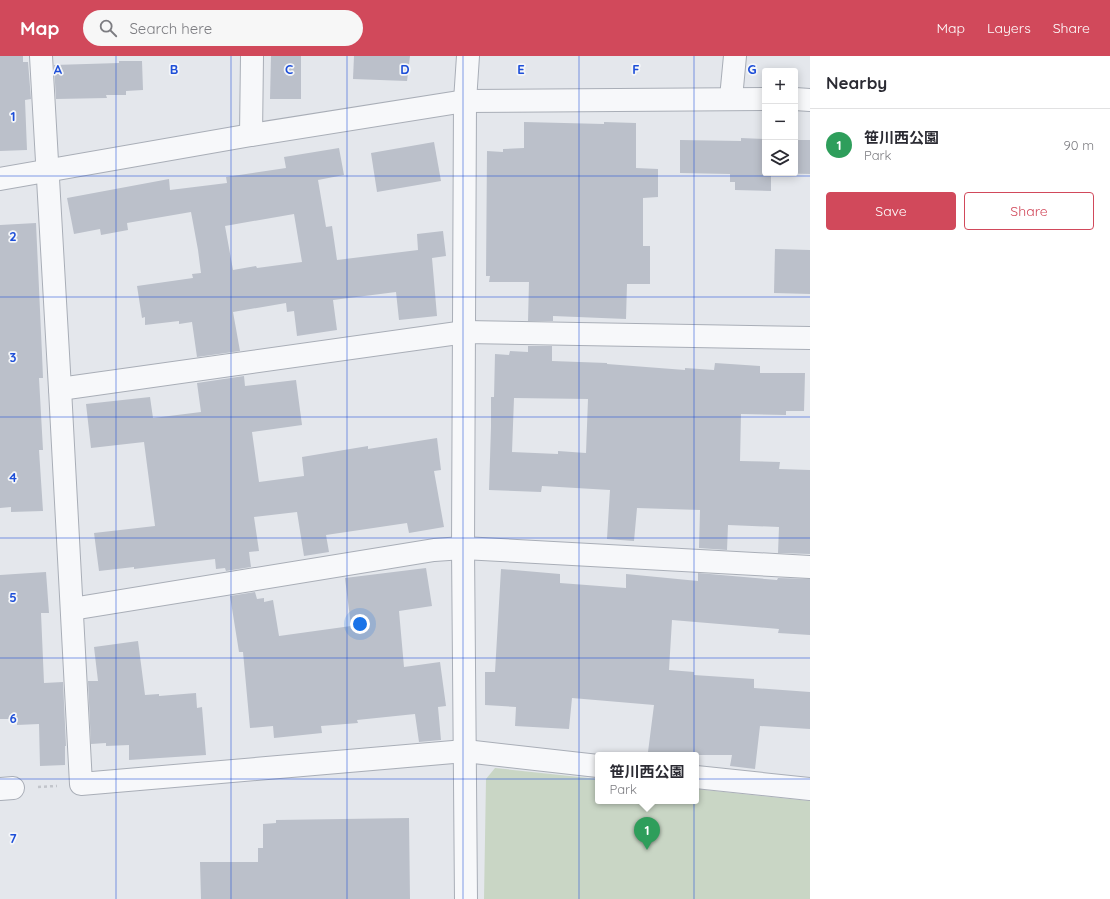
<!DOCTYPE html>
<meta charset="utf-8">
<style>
body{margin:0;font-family:Quicksand,"Noto Sans JP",sans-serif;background:#f7f7f7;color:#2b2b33}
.controls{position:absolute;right:12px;top:12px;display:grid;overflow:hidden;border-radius:4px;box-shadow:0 2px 10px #0003}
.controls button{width:36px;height:36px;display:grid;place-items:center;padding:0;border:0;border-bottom:1px solid #e1e1e2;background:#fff;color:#2b2b33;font:20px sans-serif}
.you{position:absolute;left:360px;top:568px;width:14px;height:14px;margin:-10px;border:3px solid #fff;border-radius:50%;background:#1a73e8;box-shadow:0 0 0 6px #1a73e833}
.badge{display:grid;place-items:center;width:26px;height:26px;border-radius:50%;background:#d1495b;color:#fff;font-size:13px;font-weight:700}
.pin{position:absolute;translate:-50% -33px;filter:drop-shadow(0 1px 2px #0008)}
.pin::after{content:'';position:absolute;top:21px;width:14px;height:12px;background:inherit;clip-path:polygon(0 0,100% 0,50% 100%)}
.popup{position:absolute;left:595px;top:696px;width:104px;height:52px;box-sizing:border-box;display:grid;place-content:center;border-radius:4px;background:#fff;filter:drop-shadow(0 1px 3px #0005);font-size:13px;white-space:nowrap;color:#7c7c81}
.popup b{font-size:15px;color:#2b2b33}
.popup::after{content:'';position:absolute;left:50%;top:100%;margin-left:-8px;border:8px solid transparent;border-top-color:#fff}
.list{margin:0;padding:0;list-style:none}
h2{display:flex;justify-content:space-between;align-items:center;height:52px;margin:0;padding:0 16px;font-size:17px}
h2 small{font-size:13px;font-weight:400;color:#7c7c81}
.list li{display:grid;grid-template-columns:26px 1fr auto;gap:12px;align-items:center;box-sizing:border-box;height:72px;padding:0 16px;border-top:1px solid #e1e1e2}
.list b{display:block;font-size:15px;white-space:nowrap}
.list p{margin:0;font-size:13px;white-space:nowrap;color:#7c7c81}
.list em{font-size:13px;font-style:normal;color:#7c7c81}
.actions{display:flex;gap:8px;padding:12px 16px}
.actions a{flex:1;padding:9px 0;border:1px solid #d1495b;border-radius:4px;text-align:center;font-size:14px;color:#d1495b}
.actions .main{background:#d1495b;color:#fff}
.icon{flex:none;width:22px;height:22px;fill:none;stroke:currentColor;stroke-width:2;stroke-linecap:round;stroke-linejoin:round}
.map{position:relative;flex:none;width:810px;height:843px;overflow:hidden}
header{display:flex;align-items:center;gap:24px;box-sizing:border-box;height:56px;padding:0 20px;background:#d1495b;color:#fff}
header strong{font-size:19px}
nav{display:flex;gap:22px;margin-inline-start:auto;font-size:14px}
.search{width:280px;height:36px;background:#f7f7f7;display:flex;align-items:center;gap:10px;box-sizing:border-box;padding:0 14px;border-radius:22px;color:#7c7c81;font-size:15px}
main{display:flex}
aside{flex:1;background:#fff}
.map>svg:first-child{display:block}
</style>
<header>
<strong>Map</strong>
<div class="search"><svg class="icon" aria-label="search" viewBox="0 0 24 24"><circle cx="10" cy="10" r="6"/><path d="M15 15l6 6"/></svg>Search here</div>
<nav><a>Map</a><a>Layers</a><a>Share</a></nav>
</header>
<main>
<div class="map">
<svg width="810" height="843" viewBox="0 0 810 843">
<rect width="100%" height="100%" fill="#e4e7ec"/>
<polygon fill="#c9d6c5" points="495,712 598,723 598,745 696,745 696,733 810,745 810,843 484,843 486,723"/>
<g fill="#bbc0ca" fill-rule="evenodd">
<polygon points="0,0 23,0 23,6 28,6 31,43 25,44 27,94 0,95"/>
<polygon points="271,0 301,0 301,43 270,43"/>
<polygon points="354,0 410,0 407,25 353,23"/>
<polygon points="119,5 142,5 143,34 126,35 126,39 106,39 107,42 56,43 54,9 119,7"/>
<polygon points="524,66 604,68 604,66 636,67 636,112 658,113 658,141 643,142 643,190 650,190 650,228 627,228 626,263 553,260 553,265 528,265 529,226 489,226 490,220 486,220 487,95 503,96 503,93 524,92"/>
<polygon points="741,82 765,83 765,117 771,117 771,135 735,134 735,126 730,126 730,118 680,117 680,84 741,85"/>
<polygon points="795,84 810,84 810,118 771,117 795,117"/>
<polygon points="434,86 441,125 377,136 371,97"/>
<path d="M339,92L344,119L318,124L326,171L332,170L337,204L418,194L417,178L443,175L446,200L432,202L437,260L399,264L396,236L333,244L337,274L297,280L294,255L287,256L286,247L233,256L240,295L197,301L192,266L179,268V265L145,269V261L142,262L137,230L193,222L192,218L201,217L198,194L191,156L127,167L128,174L101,179L100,173L74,178L67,142L169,123L170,134L227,127L226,121L286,112L284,101ZM294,158L302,206L257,212L256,210L233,214L225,170Z"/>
<polygon points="36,167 42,298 43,322 39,322 43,394 39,394 43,455 11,456 11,451 0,452 0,169"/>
<polygon points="775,193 810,194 810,238 774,237"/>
<path d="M528,290H552V305L607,307V308L685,314V312L714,314L715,307L760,310V317H805L804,355H786V359L741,358L740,405L780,406L779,413L810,414V498L778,497L779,471L728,469L727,494L699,492L700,454L637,452L634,485L607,483L610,434L542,430L541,436L489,434L491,371V341H494L495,298L509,299L510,295L528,296ZM514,342L588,343L586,397L558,395V398L512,396Z"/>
<polygon points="244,320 245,330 296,324 302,369 252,376 259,426 304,420 302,401 368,390 368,393 437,382 441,414 434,415 444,471 409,477 407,467 326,479 329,496 304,500 297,456 254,461 259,495 249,496 251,511 226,515 225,512 216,513 215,503 134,513 134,511 99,515 94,477 155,470 144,386 91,392 86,348 150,341 153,362 201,356 197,327"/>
<polygon points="426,512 432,550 399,555 404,611 440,606 446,650 438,651 441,684 419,686 415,658 357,664 358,667 321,670 322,677 274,682 273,670 250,672 243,596 239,596 230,540 255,536 257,543 264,542 264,546 273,544 279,580 351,570 345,522"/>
<polygon points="501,513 560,518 560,527 626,532 626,518 698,525 698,517 777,524 778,522 810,523 810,579 778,577 779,573 672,564 669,614 694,616 694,619 754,623 754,632 810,636 810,673 760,670 755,713 730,710 732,699 695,699 648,696 654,649 572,642 569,673 515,670 516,651 485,649 485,616 495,616"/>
<polygon points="46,516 49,557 41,557 44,627 63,626 66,690 65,690 65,709 40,710 39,668 17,669 17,663 0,663 0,519"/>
<polygon points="138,585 145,639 159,638 159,640 196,637 197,652 202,651 206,699 129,704 129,689 106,690 106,687 91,688 88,625 98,625 94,591"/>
<polygon points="409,762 410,843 201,843 200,806 258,806 258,792 263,792 263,768 276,767 276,764"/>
</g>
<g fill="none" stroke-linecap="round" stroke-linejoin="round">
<g stroke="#a9aeb7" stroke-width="24">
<g id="street">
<polyline points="41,0 60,333 81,728 465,695 598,710"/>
<polyline points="731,42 735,0"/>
<polyline points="795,43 810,44"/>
<polyline points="251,79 252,0"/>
<polyline points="0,123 251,79 465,45 765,43"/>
<polyline points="60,333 465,276 810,282"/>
<polyline points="72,553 434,494 463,492 810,511"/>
<polyline points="696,721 810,733"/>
<polyline points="0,733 13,732"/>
<polyline points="466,843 463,492 465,45 468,0"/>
</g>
</g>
<polyline stroke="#c2c5cb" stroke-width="2.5" stroke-dasharray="3 3" stroke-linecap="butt" points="38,731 57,730"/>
<use href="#street" stroke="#f7f8fa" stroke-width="22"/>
</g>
<path fill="none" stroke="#1d4ed8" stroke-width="1" stroke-opacity="0.55" d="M116,0V843M231,0V843M347,0V843M463,0V843M579,0V843M694,0V843M0,120H810M0,241H810M0,361H810M0,482H810M0,602H810M0,723H810"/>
<g font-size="13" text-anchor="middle" font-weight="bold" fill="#1d4ed8" stroke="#f4f6f9" stroke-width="3.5" stroke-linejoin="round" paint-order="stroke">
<text x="58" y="18">A</text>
<text x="174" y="18">B</text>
<text x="289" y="18">C</text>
<text x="405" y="18">D</text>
<text x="521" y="18">E</text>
<text x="636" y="18">F</text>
<text x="752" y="18">G</text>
<text x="13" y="65">1</text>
<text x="13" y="185">2</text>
<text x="13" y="306">3</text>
<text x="13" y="426">4</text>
<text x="13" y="546">5</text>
<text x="13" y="667">6</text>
<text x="13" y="787">7</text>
</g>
</svg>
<div class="controls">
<button>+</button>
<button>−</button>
<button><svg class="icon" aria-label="layers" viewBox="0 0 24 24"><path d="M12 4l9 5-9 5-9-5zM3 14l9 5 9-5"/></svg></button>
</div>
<div class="you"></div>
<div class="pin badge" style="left:647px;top:794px;background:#2e9e5b">1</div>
<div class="popup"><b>笹川西公園</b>Park</div>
</div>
<aside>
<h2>Nearby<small></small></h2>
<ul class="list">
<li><span class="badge" style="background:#2e9e5b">1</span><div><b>笹川西公園</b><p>Park</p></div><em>90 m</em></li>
</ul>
<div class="actions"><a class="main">Save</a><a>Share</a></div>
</aside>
</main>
